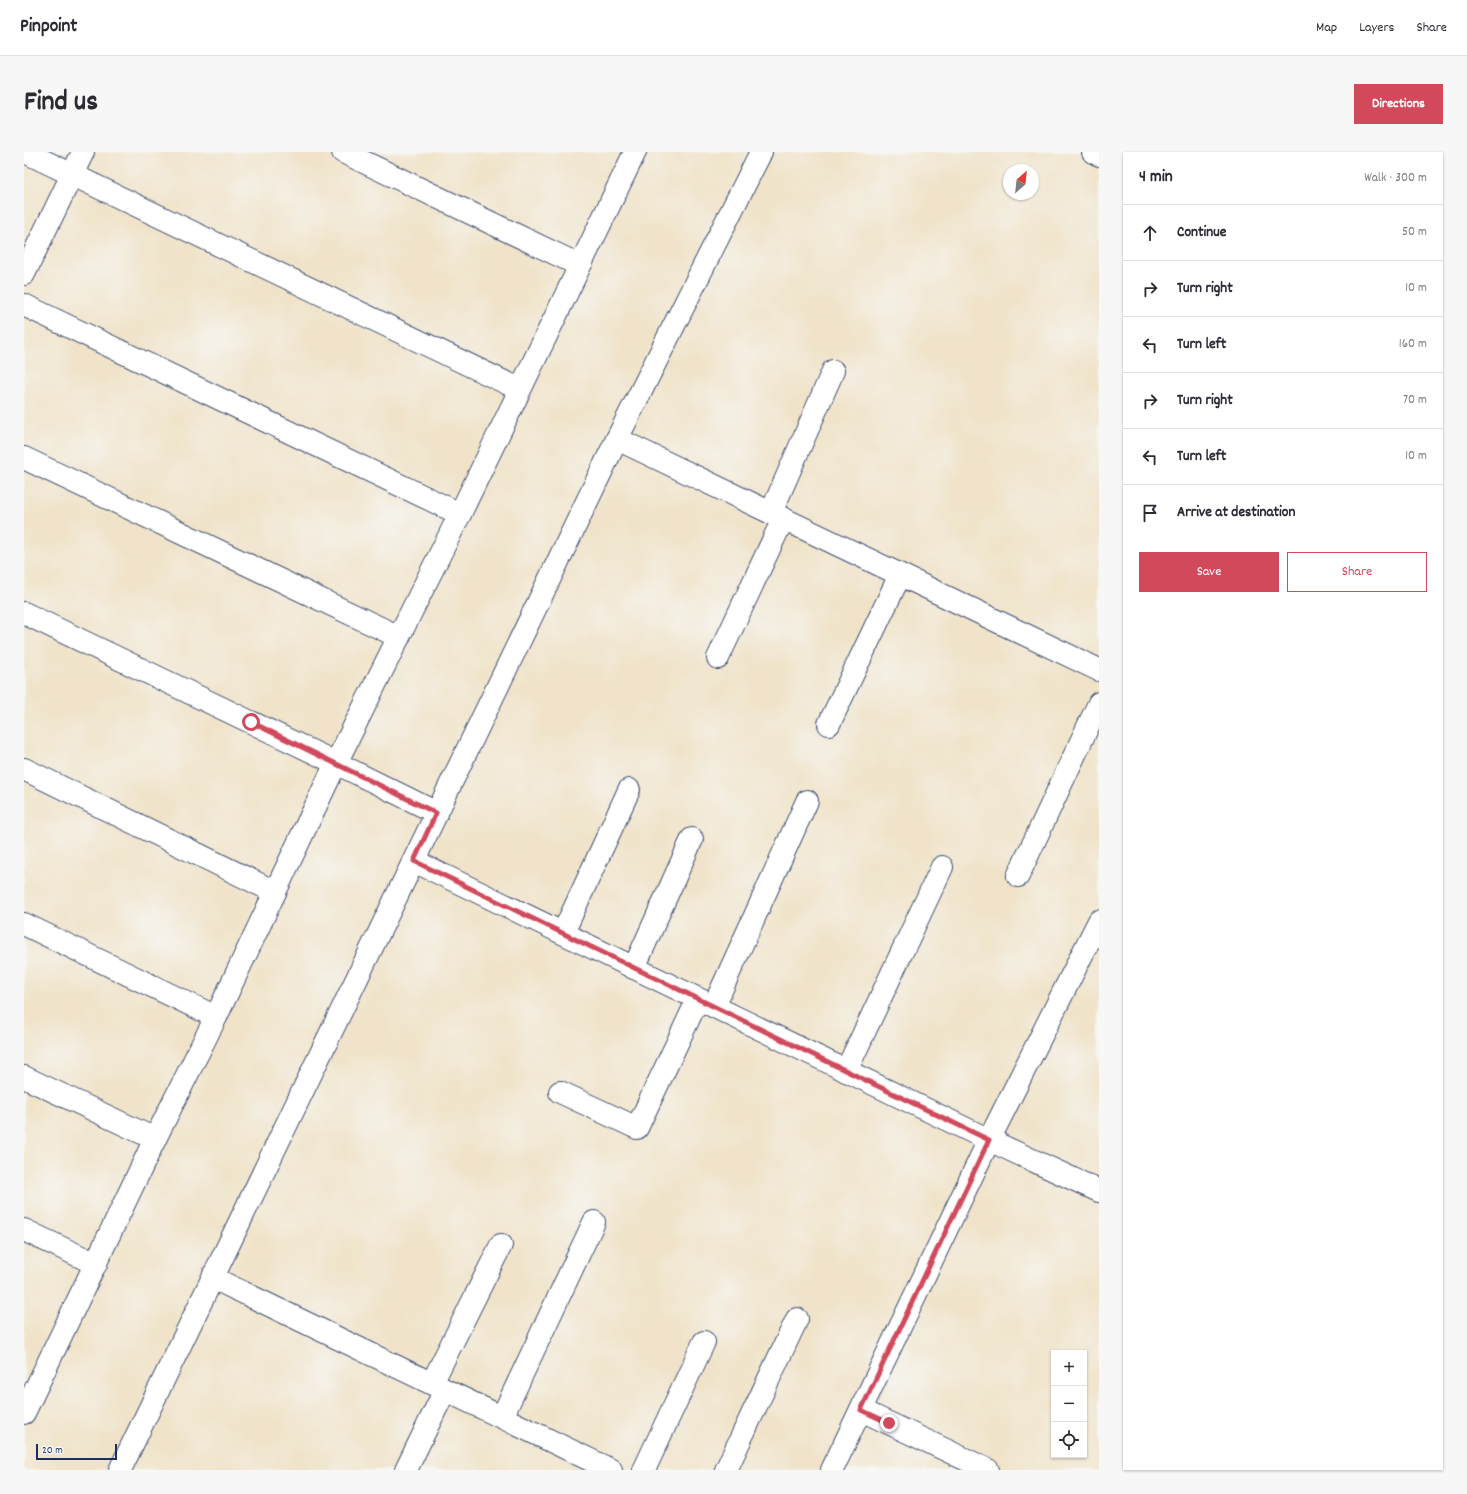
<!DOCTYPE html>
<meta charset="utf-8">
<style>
body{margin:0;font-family:Dekko,sans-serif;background:#f7f7f7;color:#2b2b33}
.controls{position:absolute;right:12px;bottom:12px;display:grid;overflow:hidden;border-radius:0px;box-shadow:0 1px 3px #0004}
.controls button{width:36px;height:36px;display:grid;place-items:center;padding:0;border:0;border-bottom:1px solid #e1e1e2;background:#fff;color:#2b2b33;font:20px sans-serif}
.compass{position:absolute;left:979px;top:12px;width:36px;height:36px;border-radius:50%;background:#fff;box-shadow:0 1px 3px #0004;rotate:27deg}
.scale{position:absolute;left:12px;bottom:10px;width:81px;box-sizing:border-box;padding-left:4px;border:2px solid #1b2f5e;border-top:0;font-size:11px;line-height:14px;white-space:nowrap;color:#1b2f5e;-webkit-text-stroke:3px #f6f6f2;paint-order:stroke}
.stop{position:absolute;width:12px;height:12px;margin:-9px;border:3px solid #d1495b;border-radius:50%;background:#fff}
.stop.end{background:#d1495b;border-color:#fff;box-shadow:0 1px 4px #0008}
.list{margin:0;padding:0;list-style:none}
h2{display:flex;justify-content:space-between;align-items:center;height:52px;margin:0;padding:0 16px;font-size:17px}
h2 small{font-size:13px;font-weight:400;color:#7c7c81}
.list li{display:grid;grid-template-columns:26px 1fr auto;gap:12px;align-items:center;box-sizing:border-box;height:56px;padding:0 16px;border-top:1px solid #e1e1e2}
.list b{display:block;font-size:15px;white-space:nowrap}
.list em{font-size:13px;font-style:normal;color:#7c7c81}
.actions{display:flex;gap:8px;padding:12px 16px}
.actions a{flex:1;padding:9px 0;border:1px solid #d1495b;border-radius:0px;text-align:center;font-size:14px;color:#d1495b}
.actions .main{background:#d1495b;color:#fff}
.icon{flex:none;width:22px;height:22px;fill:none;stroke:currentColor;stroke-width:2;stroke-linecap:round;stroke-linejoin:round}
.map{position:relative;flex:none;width:1075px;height:1318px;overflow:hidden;border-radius:0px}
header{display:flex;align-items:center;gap:24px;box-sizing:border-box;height:56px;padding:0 20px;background:#fff;border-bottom:1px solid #e1e1e2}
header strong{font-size:19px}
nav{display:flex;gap:22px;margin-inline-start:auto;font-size:14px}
.intro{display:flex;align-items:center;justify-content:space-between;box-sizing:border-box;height:96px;padding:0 24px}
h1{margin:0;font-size:28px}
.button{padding:10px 18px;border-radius:0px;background:#d1495b;color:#fff;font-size:14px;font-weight:700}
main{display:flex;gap:24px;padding:0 24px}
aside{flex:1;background:#fff;border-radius:0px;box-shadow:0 1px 3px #0004}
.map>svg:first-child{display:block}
</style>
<header>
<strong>Pinpoint</strong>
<nav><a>Map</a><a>Layers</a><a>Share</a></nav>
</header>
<div class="intro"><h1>Find us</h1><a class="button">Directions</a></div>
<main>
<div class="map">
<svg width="1075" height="1318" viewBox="0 0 1075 1318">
<rect width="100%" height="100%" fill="#f6f6f2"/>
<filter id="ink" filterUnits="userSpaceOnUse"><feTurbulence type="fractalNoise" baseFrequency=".025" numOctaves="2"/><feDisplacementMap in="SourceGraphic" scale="8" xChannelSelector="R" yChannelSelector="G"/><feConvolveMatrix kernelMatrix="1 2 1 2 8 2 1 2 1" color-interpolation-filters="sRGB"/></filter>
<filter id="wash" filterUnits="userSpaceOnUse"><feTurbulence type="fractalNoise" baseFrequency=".012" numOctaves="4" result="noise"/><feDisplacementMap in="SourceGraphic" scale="16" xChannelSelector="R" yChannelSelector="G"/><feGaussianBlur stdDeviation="0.9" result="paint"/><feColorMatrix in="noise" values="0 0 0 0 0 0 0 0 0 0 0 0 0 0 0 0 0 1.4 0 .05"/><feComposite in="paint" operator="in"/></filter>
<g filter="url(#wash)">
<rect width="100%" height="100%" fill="#f0e3c9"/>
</g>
<g filter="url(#ink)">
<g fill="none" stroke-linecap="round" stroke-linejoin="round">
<g stroke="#3b4a6e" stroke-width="24">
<g id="minor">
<polyline points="1,0 495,237"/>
<polyline points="319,0 555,113"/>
<polyline points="1069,0 1075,3"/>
<polyline points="0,122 59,0"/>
<polyline points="0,153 436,362"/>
<polyline points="593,287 1075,518"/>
<polyline points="0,306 375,485"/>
<polyline points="747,361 809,219"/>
<polyline points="0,461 312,611 413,661"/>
<polyline points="694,506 759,367"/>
<polyline points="805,572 876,423"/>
<polyline points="0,617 251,740"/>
<polyline points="390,709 965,988 1075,1039"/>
<polyline points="994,724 1075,551"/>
<polyline points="0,772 192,865"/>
<polyline points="539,781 605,638"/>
<polyline points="610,816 668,687"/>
<polyline points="690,854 783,649"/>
<polyline points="822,919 918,715"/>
<polyline points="0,925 131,987"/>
<polyline points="536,940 613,976 674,847"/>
<polyline points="0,1078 72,1112"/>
<polyline points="189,1126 587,1318"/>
<polyline points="408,1231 477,1093"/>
<polyline points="837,1258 964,1318"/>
<polyline points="0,1261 131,987 192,865 312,611 436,362 611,0"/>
<polyline points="478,1265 570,1070"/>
<polyline points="96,1318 593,287 737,0"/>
<polyline points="382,1318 421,1238"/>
<polyline points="620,1318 680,1190"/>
<polyline points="702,1318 773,1167"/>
<polyline points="808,1318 965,988 1075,769"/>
</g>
</g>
<use href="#minor" stroke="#fff" stroke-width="22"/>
</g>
</g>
<g fill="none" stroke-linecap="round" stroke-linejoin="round" filter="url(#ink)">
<polyline stroke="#d1495b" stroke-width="5" points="227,570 412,661 390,709 965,988 837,1258 865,1271"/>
</g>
</svg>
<div class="controls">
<button>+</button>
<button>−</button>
<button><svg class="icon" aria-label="locate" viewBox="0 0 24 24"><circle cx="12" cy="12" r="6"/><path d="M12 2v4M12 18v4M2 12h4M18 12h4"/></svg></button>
</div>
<svg class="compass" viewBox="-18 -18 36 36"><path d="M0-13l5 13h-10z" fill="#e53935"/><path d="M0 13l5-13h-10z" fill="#7c7c81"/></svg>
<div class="scale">20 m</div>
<div class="stop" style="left:227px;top:570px"></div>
<div class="stop end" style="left:865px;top:1271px"></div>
</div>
<aside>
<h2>4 min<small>Walk · 300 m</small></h2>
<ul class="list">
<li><svg class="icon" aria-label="ahead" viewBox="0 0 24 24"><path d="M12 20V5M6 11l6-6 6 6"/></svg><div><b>Continue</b></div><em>50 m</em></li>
<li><svg class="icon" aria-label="right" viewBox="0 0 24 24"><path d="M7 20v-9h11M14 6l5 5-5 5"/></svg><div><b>Turn right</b></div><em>10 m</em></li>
<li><svg class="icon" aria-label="left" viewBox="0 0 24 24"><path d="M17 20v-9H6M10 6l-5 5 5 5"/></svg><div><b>Turn left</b></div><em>160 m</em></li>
<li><svg class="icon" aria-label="right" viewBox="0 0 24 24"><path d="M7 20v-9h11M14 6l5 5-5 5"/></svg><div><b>Turn right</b></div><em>70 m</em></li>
<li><svg class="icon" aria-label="left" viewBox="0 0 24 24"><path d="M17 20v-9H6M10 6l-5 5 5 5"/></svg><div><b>Turn left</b></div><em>10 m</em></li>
<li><svg class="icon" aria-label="arrive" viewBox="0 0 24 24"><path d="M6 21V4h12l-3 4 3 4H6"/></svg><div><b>Arrive at destination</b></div></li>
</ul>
<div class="actions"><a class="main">Save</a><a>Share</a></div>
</aside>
</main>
